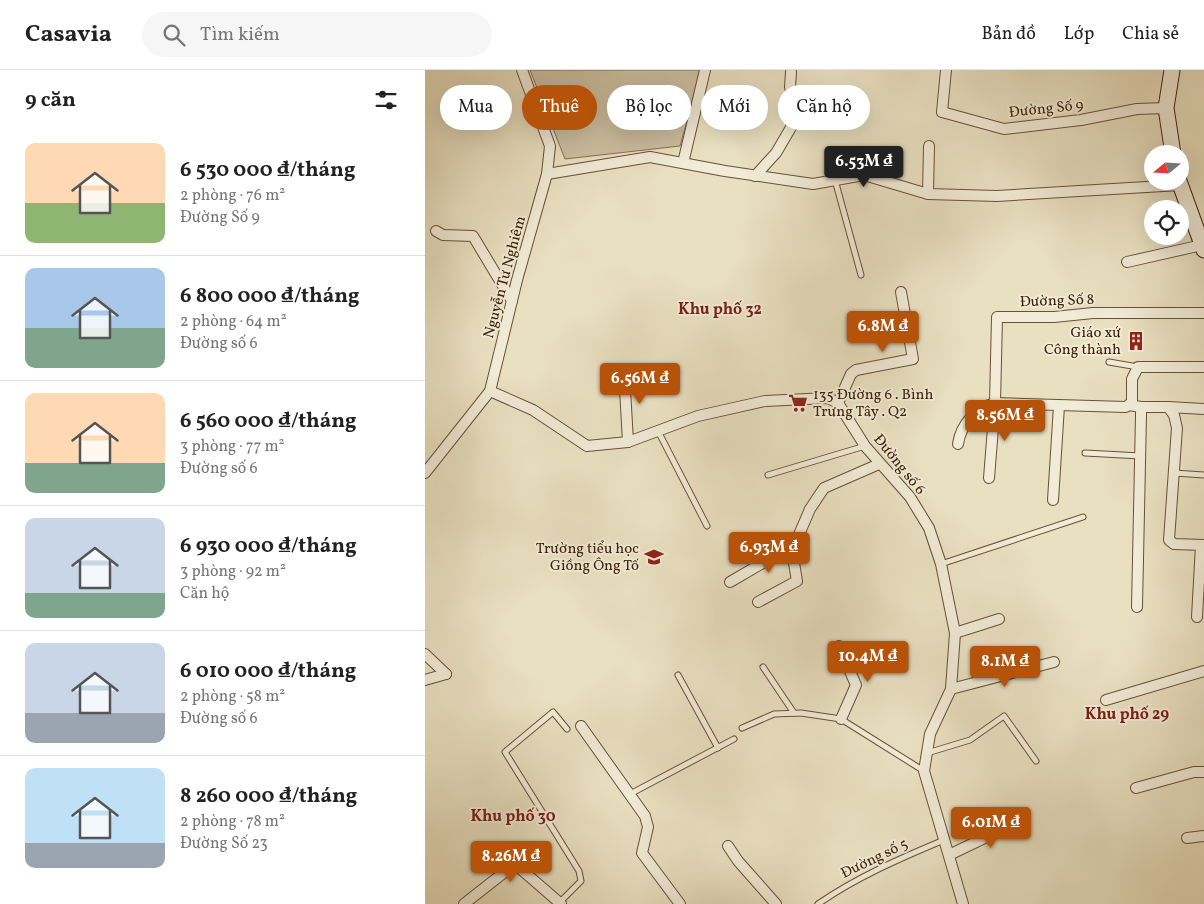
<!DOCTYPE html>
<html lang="vi">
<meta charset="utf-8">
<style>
body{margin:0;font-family:Vollkorn,serif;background:#f6f6f6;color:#222;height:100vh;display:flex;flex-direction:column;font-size:19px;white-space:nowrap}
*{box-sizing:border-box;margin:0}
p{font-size:16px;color:#767676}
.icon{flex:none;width:28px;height:28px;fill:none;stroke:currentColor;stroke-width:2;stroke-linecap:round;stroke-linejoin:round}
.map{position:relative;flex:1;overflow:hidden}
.details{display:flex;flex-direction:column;background:#fff;width:425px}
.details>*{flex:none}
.hud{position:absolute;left:15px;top:15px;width:475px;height:45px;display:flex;gap:10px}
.needle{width:32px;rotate:252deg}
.controls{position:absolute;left:719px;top:75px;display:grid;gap:10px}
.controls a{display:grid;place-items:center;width:45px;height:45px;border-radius:50%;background:#fff;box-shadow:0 5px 20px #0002;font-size:25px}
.price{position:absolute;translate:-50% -42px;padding:0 11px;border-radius:5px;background:#b45309;color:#fff;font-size:16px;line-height:32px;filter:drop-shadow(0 1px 2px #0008)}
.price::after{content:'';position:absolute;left:50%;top:30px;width:15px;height:11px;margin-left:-8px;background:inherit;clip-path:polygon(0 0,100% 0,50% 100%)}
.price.selected{background:#222;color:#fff}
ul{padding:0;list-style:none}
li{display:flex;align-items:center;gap:15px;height:125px;padding:0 25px}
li+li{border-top:1px solid #e0e0e0}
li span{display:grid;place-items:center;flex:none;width:140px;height:100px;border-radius:10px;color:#555}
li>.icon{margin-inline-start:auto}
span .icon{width:60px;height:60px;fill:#fffc;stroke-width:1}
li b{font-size:21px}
h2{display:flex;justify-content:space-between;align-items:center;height:60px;padding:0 25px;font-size:21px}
.pill{padding:0 18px;border-radius:22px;background:#fff;box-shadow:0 5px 20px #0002;font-size:18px;line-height:45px}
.pill.selected{background:#b45309;color:#fff}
header{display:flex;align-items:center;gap:30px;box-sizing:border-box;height:70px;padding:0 25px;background:#fff;border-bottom:1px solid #e0e0e0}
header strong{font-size:24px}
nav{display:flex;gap:28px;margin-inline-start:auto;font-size:18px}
.search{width:350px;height:45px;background:#f6f6f6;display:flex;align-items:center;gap:12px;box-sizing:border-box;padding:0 18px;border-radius:28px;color:#767676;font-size:19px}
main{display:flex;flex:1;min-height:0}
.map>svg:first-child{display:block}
.green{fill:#ccbfa2;stroke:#867056}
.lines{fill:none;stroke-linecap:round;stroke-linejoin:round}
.lane-casing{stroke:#6a5037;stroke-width:7}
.street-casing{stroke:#6a5037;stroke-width:12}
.secondary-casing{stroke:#3f2009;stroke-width:17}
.lane{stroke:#f1ebd7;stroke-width:5}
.street{stroke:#f1ebd7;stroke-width:10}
.secondary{stroke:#f1ebd7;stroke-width:15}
.labels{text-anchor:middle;stroke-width:4;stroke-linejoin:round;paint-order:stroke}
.street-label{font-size:15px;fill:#3f2009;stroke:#f1ebd7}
.poi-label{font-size:15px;fill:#3f2009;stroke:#f1ebd7;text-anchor:end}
.neighbourhood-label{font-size:16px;font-weight:bold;fill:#7a1f14;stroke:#f1ebd7}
</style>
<header>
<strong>Casavia</strong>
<div class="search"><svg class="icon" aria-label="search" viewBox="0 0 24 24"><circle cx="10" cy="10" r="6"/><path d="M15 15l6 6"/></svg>Tìm kiếm</div>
<nav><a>Bản đồ</a><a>Lớp</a><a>Chia sẻ</a></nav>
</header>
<main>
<section class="details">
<h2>9 căn<svg class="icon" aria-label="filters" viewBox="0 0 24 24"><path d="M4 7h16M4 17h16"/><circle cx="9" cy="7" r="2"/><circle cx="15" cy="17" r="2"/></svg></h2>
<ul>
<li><span style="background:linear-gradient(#ffd9b3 60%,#8fb573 0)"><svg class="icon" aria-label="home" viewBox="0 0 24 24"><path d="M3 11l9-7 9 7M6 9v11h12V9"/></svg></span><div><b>6 530 000 ₫/tháng</b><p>2 phòng · 76 m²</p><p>Đường Số 9</p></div></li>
<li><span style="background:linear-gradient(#a9c7e8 60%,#7fa58c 0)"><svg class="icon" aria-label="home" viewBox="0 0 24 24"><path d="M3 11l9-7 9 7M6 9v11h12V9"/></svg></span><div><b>6 800 000 ₫/tháng</b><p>2 phòng · 64 m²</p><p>Đường số 6</p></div></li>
<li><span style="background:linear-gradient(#ffd9b3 70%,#7fa58c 0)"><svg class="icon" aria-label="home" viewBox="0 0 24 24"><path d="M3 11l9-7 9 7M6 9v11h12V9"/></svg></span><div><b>6 560 000 ₫/tháng</b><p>3 phòng · 77 m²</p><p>Đường số 6</p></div></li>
<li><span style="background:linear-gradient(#c9d6e8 75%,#7fa58c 0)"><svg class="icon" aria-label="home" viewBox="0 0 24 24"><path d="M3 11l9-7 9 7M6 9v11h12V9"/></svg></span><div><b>6 930 000 ₫/tháng</b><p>3 phòng · 92 m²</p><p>Căn hộ</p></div></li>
<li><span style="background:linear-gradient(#c9d6e8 70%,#9aa5b1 0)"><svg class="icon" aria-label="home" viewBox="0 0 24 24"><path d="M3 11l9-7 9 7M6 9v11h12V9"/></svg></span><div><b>6 010 000 ₫/tháng</b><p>2 phòng · 58 m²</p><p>Đường số 6</p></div></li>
<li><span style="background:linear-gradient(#bfe0f5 75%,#9aa5b1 0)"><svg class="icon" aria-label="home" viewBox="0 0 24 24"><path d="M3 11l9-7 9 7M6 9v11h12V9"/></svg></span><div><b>8 260 000 ₫/tháng</b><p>2 phòng · 78 m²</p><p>Đường Số 23</p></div></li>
</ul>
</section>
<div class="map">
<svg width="779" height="834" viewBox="0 0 779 834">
<rect width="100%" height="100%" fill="#e9e0c1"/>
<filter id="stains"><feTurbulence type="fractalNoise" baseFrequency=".004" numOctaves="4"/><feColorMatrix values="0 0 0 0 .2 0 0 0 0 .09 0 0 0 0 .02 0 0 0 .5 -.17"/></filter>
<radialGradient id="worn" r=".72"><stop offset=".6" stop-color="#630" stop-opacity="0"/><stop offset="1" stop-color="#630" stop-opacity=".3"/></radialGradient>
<!-- green -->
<path class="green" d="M 105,0 L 276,0 L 255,76 L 140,89 Z"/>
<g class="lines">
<!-- lane casing -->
<g class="lane-casing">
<g id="lane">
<path d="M 410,110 L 436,205"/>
<path d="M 684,292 L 713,297"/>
<path d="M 233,361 L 282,456"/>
<path d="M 660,383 L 716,386"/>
<path d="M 749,403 L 779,405"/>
<path d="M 343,405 L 440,376"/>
<path d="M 516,494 L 658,447"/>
<path d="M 338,597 L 369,643"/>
<path d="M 253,605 L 293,678"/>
<path d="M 317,658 L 349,644 L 376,643 L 416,649 L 499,701"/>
<path d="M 502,683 L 545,670 L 579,646 L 611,691"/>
<path d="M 205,724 L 309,669"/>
<path d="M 135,832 L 156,811 L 154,801 L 80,682 L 128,642 L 142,659"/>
<path d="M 393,834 C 432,807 476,788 519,770"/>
</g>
</g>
<!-- street casing -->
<g class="street-casing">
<g id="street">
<path d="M 521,0 L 517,42 L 579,59 L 656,50 L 712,39 L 741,38"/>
<path d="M 258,93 L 280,0"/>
<path d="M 122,104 L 225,87 L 300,101 L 388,114 L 439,105 L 503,124 L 572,126 L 755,115"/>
<path d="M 330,106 L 351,83 L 368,54 L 370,32 L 365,17 L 366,2"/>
<path d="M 503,124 L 504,76"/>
<path d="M 11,161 L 18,165 L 48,166 L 87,231"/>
<path d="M 702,192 L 777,175"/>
<path d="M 199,301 L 203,372"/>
<path d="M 65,321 L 108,340 L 162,376 L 203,372 L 273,346 L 340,331 L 403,328 L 413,333 L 440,376 L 485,427 L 504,458 L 516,494 L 530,563 L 526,619 L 505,664 L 499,701 L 538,834"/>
<path d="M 413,333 L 426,304 L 431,300 L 488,289 L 476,222"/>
<path d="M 704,335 L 716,337 L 716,345 L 712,537"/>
<path d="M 716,337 L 743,337 L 749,345 L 752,358 L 744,470 L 749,474 L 779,475"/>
<path d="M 743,337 L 779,339"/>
<path d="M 533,374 C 536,354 551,338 570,333 L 701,337 L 707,332 L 707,309 L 713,297 L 779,297"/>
<path d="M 0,403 L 65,321 L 92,210 L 122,104 L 125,76 L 97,0"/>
<path d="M 564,408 L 570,333 L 572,247 L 629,247 L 668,243 L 779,243"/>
<path d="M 628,430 L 634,336"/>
<path d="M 305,512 L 370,474"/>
<path d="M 333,532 L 372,511 L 367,481 L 385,439 L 399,418 L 454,394"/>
<path d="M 772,547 L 776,475"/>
<path d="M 530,563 L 574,549"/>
<path d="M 414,576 L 431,615 L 416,649"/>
<path d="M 0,584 L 21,604"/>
<path d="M 0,610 L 21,604"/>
<path d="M 526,619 L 629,592"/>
<path d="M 681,630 L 779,601"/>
<path d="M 156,656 L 220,746 L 223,757 L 217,783 L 255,834"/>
<path d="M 711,718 L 769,702 L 779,702"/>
<path d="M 762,768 L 779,766"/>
<path d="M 303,776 L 313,791 L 351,834"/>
<path d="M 524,785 L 597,750"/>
<path d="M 39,834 L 90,794 L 136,834"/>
</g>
</g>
<!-- secondary casing -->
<g class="secondary-casing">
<g id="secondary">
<path d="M 747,0 L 741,38 L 748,84"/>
<path d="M 754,111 L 779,180"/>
</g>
</g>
<!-- lane -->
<use href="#lane" class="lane"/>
<!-- street -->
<use href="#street" class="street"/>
<!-- secondary -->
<use href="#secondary" class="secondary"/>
</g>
<!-- icons -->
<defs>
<g id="building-bare" transform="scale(1.5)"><path d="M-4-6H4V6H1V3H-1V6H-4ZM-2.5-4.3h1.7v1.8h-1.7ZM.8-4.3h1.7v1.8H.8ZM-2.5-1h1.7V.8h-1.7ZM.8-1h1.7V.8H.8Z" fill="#8f2418" stroke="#f1ebd7" stroke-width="2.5" paint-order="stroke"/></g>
<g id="supermarket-bare" transform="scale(1.5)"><path d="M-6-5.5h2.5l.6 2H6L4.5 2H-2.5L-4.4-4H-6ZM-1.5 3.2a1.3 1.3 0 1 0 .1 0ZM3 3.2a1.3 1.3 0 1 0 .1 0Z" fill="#8f2418" stroke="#f1ebd7" stroke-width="2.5" paint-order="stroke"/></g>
<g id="school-bare" transform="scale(1.5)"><path d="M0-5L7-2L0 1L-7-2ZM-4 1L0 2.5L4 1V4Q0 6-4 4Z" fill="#8f2418" stroke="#f1ebd7" stroke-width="2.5" paint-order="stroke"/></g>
</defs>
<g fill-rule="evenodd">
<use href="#building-bare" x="711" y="271"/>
<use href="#supermarket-bare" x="373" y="333"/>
<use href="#school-bare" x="229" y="487"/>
</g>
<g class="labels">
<!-- street labels -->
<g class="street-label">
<text transform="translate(621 38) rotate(-6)" y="5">Đường Số 9</text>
<text transform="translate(79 207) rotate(-75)" y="5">Nguyễn Tư Nghiêm</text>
<text transform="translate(632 230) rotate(-2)" y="5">Đường Số 8</text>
<text transform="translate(475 394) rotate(51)" y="5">Đường số 6</text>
<text transform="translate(449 788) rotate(-26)" y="5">Đường số 5</text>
</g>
<!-- poi labels -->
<g class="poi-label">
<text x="696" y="267">Giáo xứ<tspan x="696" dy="17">Công thành</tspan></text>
<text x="388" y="329" text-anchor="start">135 Đường 6 . Bình<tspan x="388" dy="17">Trưng Tây . Q2</tspan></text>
<text x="214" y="483">Trường tiểu học<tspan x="214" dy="17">Giồng Ông Tố</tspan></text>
</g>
<!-- neighbourhood labels -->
<g class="neighbourhood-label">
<text x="295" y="244">Khu phố 32</text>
<text x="702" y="649">Khu phố 29</text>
<text x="88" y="751">Khu phố 30</text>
</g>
</g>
<rect width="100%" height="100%" filter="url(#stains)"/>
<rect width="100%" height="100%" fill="url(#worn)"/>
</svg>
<div class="controls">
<a><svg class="needle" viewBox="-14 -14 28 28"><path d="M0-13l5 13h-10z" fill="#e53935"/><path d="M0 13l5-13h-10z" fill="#767676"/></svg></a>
<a><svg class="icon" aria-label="locate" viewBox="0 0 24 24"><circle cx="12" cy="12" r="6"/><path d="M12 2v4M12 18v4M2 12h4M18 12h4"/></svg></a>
</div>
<b class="price selected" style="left:439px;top:118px">6.53M ₫</b>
<b class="price" style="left:458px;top:283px">6.8M ₫</b>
<b class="price" style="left:215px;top:335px">6.56M ₫</b>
<b class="price" style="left:580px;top:372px">8.56M ₫</b>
<b class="price" style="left:344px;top:504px">6.93M ₫</b>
<b class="price" style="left:443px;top:613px">10.4M ₫</b>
<b class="price" style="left:580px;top:618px">8.1M ₫</b>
<b class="price" style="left:566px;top:779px">6.01M ₫</b>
<b class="price" style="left:86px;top:813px">8.26M ₫</b>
<div class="hud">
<a class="pill">Mua</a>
<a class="pill selected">Thuê</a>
<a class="pill">Bộ lọc</a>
<a class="pill">Mới</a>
<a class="pill">Căn hộ</a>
</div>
</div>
</main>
